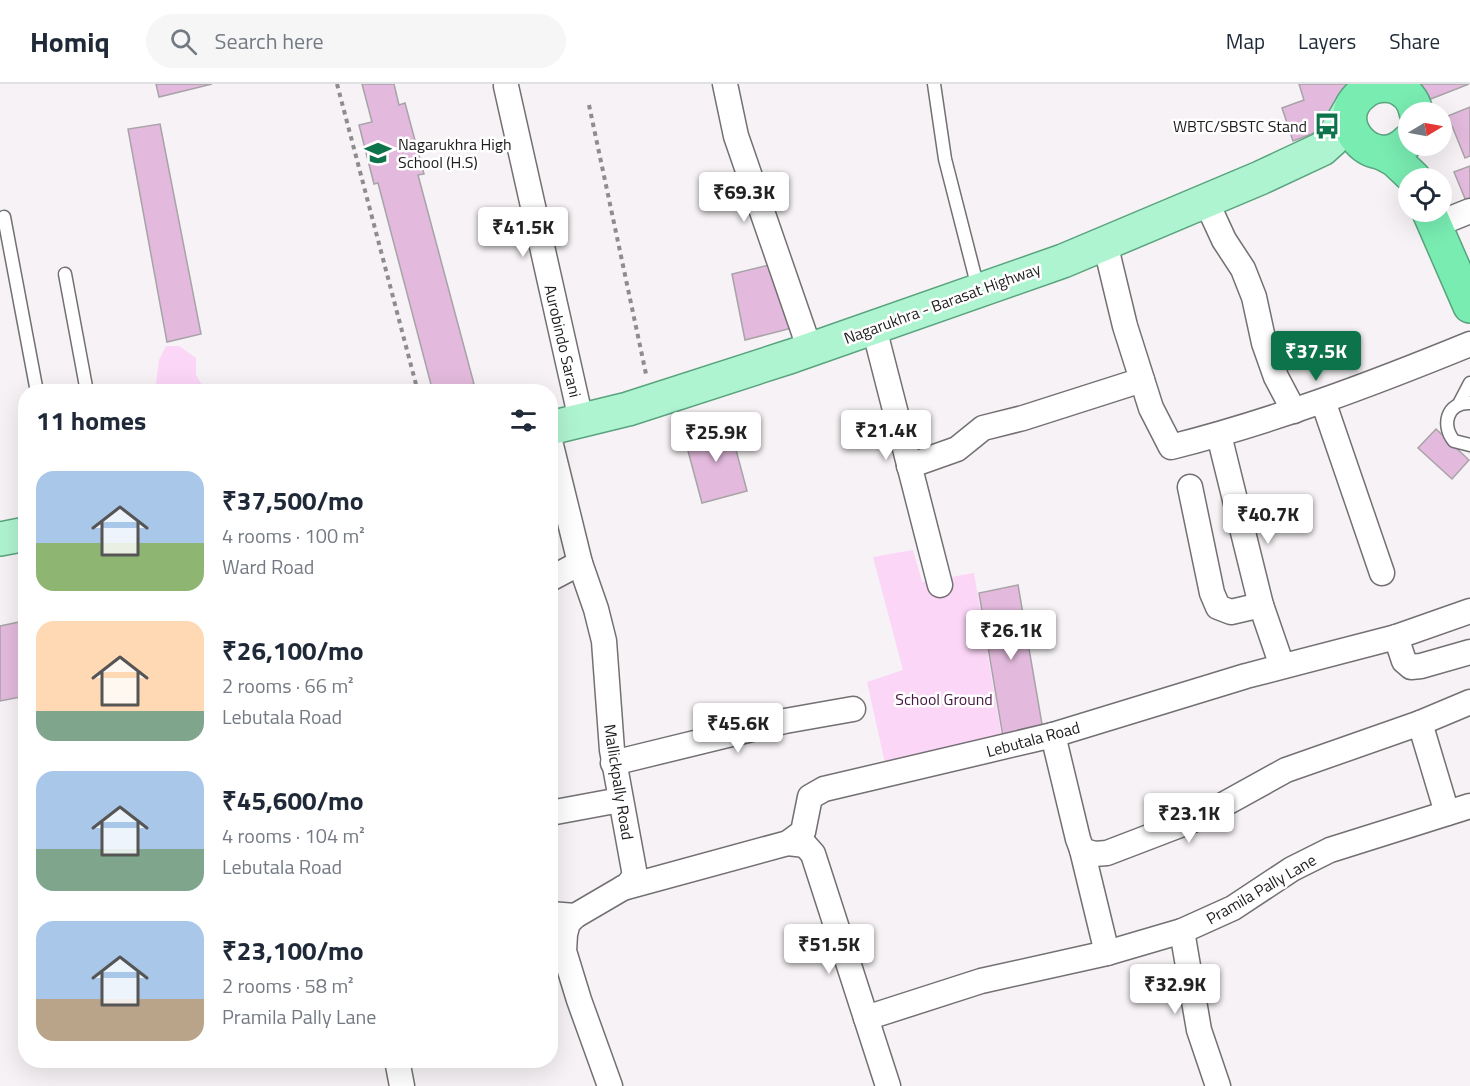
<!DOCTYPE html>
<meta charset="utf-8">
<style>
body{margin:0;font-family:"Titillium Web",sans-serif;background:#f6f6f7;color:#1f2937;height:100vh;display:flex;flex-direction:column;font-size:22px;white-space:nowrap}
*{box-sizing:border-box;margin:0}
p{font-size:20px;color:#747a83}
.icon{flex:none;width:33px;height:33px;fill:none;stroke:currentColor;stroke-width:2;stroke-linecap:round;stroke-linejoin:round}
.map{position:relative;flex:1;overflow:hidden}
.panel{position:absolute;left:18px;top:300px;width:540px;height:684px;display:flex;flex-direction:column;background:#fff;border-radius:24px;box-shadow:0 6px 24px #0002}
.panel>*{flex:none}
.needle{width:39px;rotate:80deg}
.tools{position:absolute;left:1398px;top:18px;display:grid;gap:12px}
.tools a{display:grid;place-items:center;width:54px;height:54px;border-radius:50%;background:#fff;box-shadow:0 6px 24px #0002;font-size:30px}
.price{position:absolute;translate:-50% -51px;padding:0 14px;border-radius:6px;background:#fff;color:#222;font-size:20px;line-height:39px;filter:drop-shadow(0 2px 3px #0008)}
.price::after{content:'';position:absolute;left:50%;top:36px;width:18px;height:14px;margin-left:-9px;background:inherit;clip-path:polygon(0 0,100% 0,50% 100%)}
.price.active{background:#0d734a;color:#fff}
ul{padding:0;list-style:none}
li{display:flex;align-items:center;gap:18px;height:150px;padding:0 18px}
li span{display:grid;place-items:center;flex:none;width:168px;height:120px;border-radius:18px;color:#555}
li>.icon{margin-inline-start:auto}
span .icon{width:72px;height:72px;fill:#fffc;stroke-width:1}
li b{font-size:26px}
h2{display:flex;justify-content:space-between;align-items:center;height:72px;padding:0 18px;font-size:26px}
header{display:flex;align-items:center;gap:36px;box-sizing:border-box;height:84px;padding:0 30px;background:#fff;border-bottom:2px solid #e0e1e3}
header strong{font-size:28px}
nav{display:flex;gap:33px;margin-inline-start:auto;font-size:21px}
.search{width:420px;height:54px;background:#f6f6f7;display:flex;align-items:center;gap:15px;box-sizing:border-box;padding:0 21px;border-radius:33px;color:#747a83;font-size:22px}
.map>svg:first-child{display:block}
.green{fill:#fcd6f7}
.building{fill:#e3badd;stroke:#a7a3a7;stroke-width:1.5}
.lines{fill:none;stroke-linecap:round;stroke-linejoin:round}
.lane-casing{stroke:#737073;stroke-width:15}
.street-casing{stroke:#737073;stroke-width:27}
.primary-casing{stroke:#59a37e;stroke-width:36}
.highway-casing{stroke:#59a37e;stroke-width:36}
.path{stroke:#8f8c8e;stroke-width:4;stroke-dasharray:4.5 4.5;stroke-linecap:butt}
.lane{stroke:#fff;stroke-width:12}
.street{stroke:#fff;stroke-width:24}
.primary{stroke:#aff4d1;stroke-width:33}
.highway{stroke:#79ecb2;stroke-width:33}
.labels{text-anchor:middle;stroke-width:5;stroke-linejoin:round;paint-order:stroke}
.poi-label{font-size:16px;fill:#1e1c1d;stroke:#fff;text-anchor:end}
.street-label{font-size:16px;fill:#1e1c1d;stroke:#fff}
.park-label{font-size:16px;fill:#461542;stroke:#fff}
</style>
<header>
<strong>Homiq</strong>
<div class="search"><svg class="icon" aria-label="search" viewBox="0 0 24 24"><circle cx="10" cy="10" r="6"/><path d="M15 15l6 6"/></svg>Search here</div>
<nav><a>Map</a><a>Layers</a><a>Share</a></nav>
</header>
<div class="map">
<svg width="1470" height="1002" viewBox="0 0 1470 1002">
<rect width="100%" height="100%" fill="#f6f2f5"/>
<!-- green -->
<g class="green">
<path d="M 166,262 L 179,262 L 196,274 L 196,291 L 203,303 L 200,307 L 161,307 L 156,300 L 159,276 Z"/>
<path d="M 913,466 L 922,498 L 974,489 L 1002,655 L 885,679 L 867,598 L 903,586 L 873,473 Z"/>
</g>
<!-- building -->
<g class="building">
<path d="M 156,0 L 212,0 L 159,13 Z"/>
<path d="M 362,0 L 394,0 L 399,21 L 405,19 L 424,90 L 418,91 L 474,300 L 444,308 L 433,308 L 378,99 L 374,100 L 359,41 L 372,38 Z"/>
<path d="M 1299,0 L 1354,0 L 1325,45 L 1293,57 L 1282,24 L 1304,16 Z"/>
<path d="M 1411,0 L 1469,0 L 1418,20 Z"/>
<path d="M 1470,23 L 1470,72 L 1465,74 L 1448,32 Z"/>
<path d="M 160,40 L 201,250 L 167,258 L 128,45 Z"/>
<path d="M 1470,82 L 1470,122 L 1468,122 L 1454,88 Z"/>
<path d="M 778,179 L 792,244 L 745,256 L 732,190 Z"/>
<path d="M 729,340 L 747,407 L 702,419 L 684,352 Z"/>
<path d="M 1436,345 L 1469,376 L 1452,395 L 1418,364 Z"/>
<path d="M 1018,501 L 1043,646 L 1003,653 L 979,509 Z"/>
<path d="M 19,538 L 26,570 L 26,612 L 0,617 L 0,542 Z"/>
</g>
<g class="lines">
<!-- lane casing -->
<g class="lane-casing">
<g id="lane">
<path d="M 934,0 L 945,75 L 978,204"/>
<path d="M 4,133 L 37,308"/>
<path d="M 65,190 L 87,308"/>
<path d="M 1470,319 C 1447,318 1441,341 1454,357 L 1470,361"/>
<path d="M 1459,320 L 1470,299"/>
</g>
</g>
<!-- street casing -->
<g class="street-casing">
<g id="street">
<path d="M 725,0 L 736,52 L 810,266"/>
<path d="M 506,2 L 581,336"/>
<path d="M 1206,117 L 1224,156 L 1243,185 L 1254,213 L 1264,259 L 1276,293 L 1294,327"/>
<path d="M 1435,141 L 1470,127"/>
<path d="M 1105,159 L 1125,242 L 1151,324 L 1171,363 C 1274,337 1372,300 1470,260"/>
<path d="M 874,244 L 940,501"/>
<path d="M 1323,317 L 1382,489"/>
<path d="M 1219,351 L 1261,521 L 1282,582"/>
<path d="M 550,357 L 580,479 L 596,525 L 604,557 L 612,666 L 634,786 L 634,793 L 628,801 L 575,832 L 568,839 L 565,850 L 564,867 L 579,916 L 610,1002"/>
<path d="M 909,382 L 957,365 L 983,344 L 1023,334 L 1142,296"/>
<path d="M 1190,403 L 1212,509 L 1218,523 L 1231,528 L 1261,521"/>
<path d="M 550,495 L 580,479"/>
<path d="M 1396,553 L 1404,577 L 1411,583 L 1421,582 L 1470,568"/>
<path d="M 1420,639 L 1447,729"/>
<path d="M 1053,651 L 1078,755 L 1082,766 L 1094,770 L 1107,769 L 1201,733 L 1286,686 L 1420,639 L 1470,618"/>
<path d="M 613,679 L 785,637 L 853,625"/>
<path d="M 550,729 L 620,716"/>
<path d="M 788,759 L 805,761 L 813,770 L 888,1002"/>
<path d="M 1082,766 L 1107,869"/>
<path d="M 623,804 L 788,759 L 803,748 L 810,713 L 824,705 L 1053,651 L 1246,592 L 1396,553 L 1470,527"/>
<path d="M 550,830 L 575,832"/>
<path d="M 1182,847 L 1199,946 L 1218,1002"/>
<path d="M 866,934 L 981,897 L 1107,869 L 1182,847 L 1233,824 L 1292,785 L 1330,766 L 1470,722"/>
<path d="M 397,976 L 402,1002"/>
</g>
</g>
<!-- primary casing -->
<g class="primary-casing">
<g id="primary">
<path d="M 550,344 L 628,325 L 792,272 L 1063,177 L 1260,94 L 1322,65 L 1332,56 L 1353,20"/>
<path d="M 0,455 L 26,450"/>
</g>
</g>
<!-- highway casing -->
<g class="highway-casing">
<g id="highway">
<path d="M 1408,57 C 1374,92 1326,37 1363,9 C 1371,2 1382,0 1393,2 C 1405,6 1414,16 1416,28"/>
<path d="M 1382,69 L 1395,76 L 1414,94"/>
<path d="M 1429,128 L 1470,222"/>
</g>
</g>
<!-- path -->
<g class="path">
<path d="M 337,0 L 418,308"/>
<path d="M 589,21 L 646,290"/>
</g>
<!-- lane -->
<use href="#lane" class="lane"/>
<!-- street -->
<use href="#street" class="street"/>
<!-- primary -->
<use href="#primary" class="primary"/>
<!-- highway -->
<use href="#highway" class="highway"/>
</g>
<!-- icons -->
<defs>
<g id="bus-bare" transform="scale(2.07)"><path d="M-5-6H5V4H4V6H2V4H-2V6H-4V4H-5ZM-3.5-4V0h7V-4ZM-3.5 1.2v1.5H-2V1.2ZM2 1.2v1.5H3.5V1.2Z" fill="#0d734a" stroke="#fff" stroke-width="2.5" paint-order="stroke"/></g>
<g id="school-bare" transform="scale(2.07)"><path d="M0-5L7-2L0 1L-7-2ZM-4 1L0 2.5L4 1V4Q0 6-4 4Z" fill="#0d734a" stroke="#fff" stroke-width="2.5" paint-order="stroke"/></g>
</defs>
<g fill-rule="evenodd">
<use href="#bus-bare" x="1327" y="42"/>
<use href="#school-bare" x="378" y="69"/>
</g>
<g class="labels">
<!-- poi labels -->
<g class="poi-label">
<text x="1307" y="48">WBTC/SBSTC Stand</text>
<text x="398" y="66" text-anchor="start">Nagarukhra High<tspan x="398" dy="18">School (H.S)</tspan></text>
</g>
<!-- street labels -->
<g class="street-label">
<text transform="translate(942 219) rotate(-20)" y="6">Nagarukhra - Barasat Highway</text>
<text transform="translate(563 257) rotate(77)" y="6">Aurobindo Sarani</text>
<text transform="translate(1033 655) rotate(-15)" y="6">Lebutala Road</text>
<text transform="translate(619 698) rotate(81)" y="6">Mallickpally Road</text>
<text transform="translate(1261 805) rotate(-30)" y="6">Pramila Pally Lane</text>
</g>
<!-- park labels -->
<g class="park-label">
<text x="944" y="621">School Ground</text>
</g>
</g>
</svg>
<div class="tools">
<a><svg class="needle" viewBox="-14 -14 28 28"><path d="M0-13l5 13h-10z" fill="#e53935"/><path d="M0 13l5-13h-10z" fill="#747a83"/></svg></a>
<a><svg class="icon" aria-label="locate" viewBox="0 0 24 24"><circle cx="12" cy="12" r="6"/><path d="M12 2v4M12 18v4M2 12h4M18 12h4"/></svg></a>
</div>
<b class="price" style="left:744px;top:139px">₹69.3K</b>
<b class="price" style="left:523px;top:174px">₹41.5K</b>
<b class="price active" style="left:1316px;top:298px">₹37.5K</b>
<b class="price" style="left:886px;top:377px">₹21.4K</b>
<b class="price" style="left:716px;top:379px">₹25.9K</b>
<b class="price" style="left:1268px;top:461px">₹40.7K</b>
<b class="price" style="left:1011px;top:577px">₹26.1K</b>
<b class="price" style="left:738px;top:670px">₹45.6K</b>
<b class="price" style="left:1189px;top:760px">₹23.1K</b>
<b class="price" style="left:829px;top:891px">₹51.5K</b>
<b class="price" style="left:1175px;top:931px">₹32.9K</b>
<section class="panel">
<h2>11 homes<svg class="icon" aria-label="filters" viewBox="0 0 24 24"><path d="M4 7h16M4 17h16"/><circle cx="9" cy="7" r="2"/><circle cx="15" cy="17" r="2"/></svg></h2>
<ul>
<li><span style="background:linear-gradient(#a9c7e8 60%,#8fb573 0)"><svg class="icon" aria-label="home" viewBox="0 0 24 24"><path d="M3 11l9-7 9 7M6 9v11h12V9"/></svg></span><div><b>₹37,500/mo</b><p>4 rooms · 100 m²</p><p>Ward Road</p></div></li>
<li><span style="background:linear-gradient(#ffd9b3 75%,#7fa58c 0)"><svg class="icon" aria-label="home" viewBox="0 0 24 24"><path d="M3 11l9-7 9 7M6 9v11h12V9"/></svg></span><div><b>₹26,100/mo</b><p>2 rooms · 66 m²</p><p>Lebutala Road</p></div></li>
<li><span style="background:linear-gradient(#a9c7e8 65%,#7fa58c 0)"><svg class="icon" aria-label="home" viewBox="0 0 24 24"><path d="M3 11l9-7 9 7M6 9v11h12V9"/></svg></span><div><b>₹45,600/mo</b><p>4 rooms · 104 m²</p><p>Lebutala Road</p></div></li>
<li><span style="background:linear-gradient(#a9c7e8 65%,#b9a48a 0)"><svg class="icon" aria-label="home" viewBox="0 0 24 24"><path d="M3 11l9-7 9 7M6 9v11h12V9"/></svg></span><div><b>₹23,100/mo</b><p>2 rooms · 58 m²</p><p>Pramila Pally Lane</p></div></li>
</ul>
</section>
</div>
